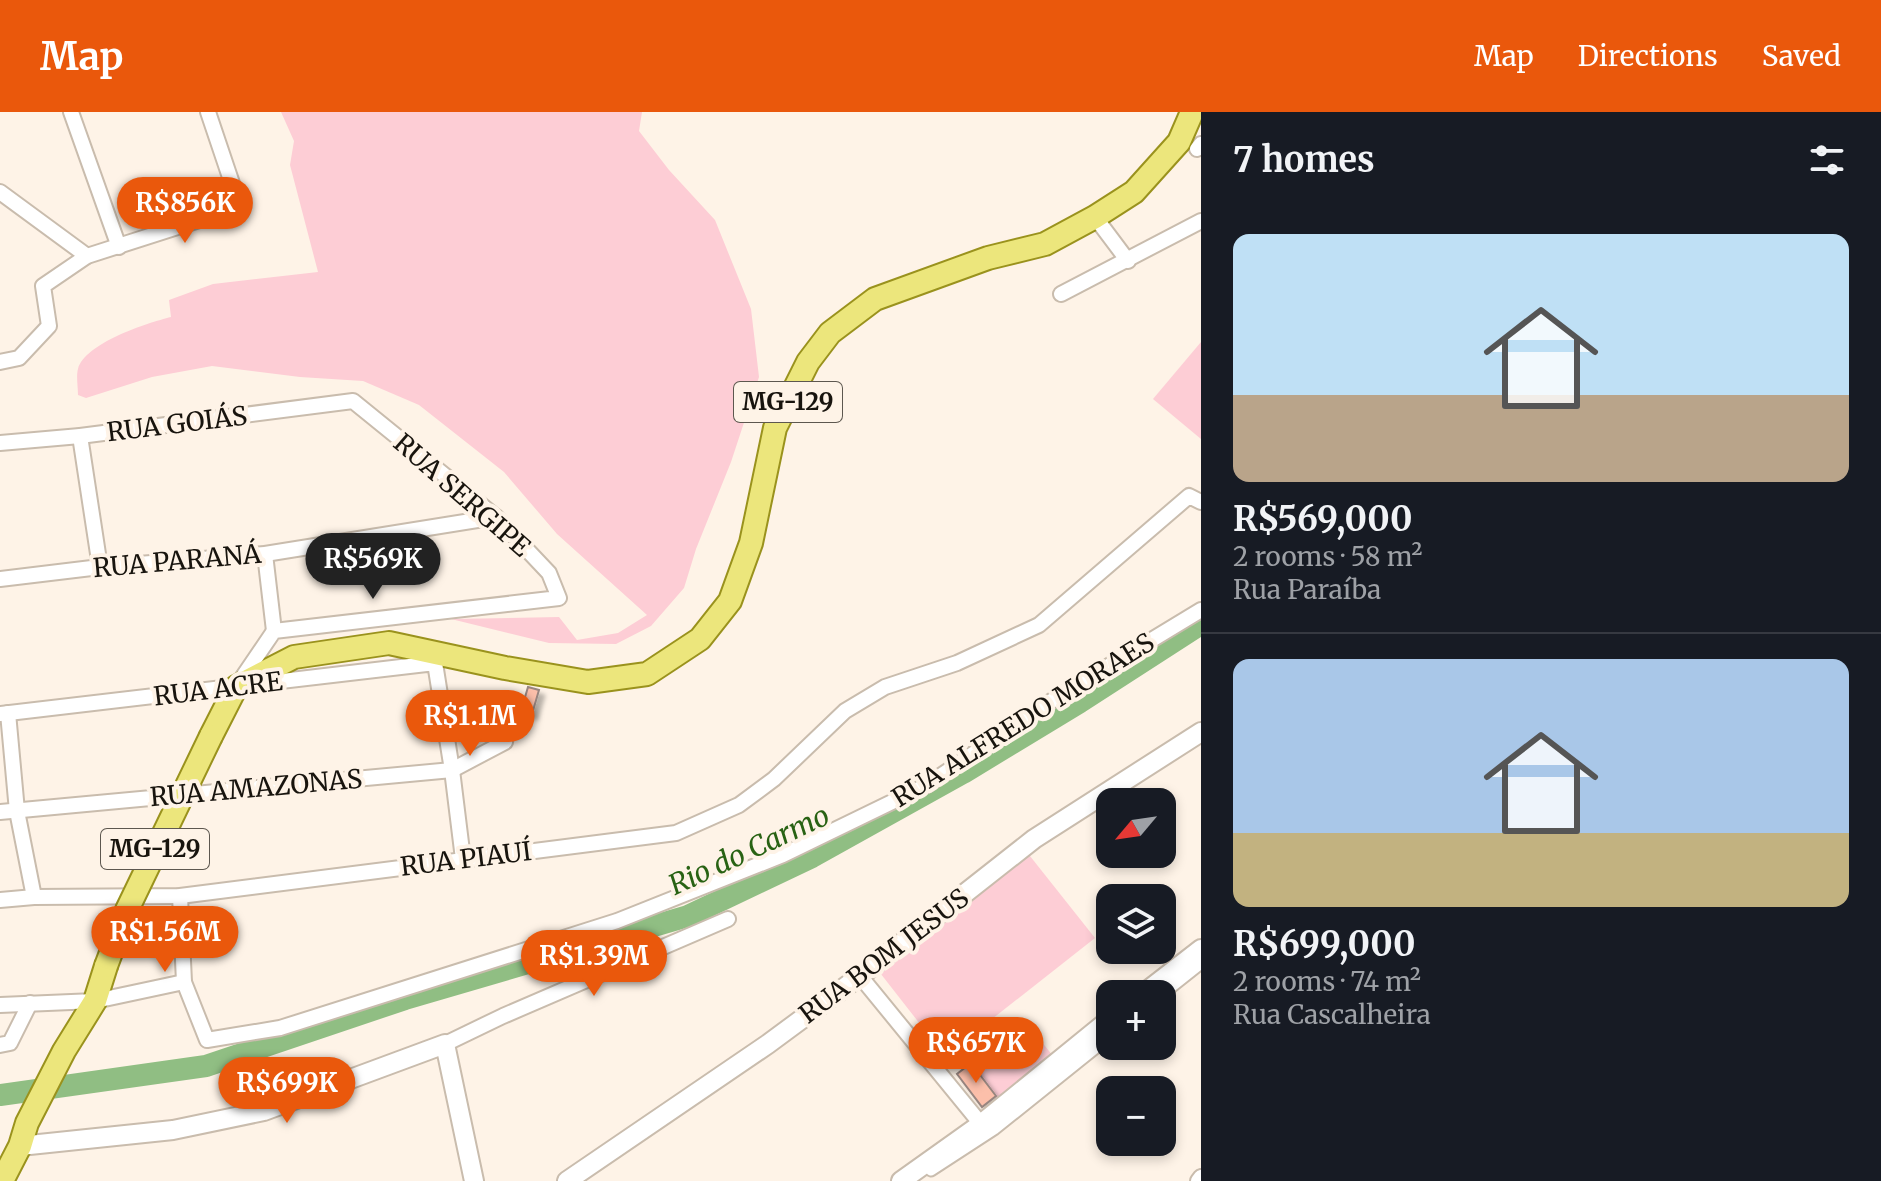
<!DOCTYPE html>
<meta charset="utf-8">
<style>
body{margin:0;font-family:Merriweather,serif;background:#20242c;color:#f1f3f6;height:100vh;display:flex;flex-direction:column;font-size:30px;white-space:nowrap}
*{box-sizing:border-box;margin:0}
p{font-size:26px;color:#9ea1a6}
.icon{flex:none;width:44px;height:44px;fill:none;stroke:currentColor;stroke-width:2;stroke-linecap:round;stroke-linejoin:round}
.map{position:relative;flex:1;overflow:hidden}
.drawer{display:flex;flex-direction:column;background:#171b24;width:680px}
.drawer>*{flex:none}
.needle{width:52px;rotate:241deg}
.fabs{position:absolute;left:1096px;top:676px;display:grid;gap:16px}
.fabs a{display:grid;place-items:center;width:80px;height:80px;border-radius:16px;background:#171b24;box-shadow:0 4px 12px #0003;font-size:40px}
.price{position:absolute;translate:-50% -68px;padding:0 18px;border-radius:28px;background:#ea580c;color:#fff;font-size:26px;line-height:52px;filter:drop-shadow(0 2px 4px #0008)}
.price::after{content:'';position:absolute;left:50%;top:48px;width:24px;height:18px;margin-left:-12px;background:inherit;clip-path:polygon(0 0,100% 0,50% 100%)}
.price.selected{background:#222;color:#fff}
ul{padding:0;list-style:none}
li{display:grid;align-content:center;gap:16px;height:424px;padding:0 32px}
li+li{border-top:2px solid #363941}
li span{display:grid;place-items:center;height:248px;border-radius:16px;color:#555}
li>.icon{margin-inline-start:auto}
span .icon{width:144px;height:144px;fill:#fffc;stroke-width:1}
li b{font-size:34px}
h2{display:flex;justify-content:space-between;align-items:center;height:96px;padding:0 32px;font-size:34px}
header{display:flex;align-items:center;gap:48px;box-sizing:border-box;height:112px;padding:0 40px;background:#ea580c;color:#fff}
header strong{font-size:38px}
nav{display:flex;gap:44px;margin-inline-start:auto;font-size:28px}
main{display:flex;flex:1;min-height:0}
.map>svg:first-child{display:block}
.green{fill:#fdcdd5}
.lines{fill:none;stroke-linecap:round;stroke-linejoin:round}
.river{stroke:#90be83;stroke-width:22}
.building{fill:#fcbfaa;stroke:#98857f;stroke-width:2;filter:url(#shadow)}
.pedestrian-casing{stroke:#c9bcad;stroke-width:15}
.minor-casing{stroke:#c9bcad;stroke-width:18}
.tertiary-casing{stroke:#c9bcad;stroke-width:22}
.primary-casing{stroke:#9a921d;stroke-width:26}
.pedestrian{stroke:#fff;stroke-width:11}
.minor{stroke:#fff;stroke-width:14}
.tertiary{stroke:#fff;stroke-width:18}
.primary{stroke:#ece67c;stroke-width:22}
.primary-bridge-casing{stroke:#9a921d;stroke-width:26;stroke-linecap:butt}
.primary-bridge{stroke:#ece67c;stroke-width:22}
.labels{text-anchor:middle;stroke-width:8;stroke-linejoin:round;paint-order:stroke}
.shield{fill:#fef3e7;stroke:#5d574f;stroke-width:2}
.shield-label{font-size:24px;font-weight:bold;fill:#18140e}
.street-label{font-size:26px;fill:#18140e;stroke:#fef3e7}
.water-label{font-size:28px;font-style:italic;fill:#286213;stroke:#fef3e7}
</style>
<header>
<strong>Map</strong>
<nav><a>Map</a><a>Directions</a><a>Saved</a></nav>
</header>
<main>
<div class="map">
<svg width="1201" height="1069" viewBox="0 0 1201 1069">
<defs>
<filter id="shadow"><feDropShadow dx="5.5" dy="5.5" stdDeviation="2" flood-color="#0004"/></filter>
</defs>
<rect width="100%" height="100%" fill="#fef3e7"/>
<!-- green -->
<g class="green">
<path d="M 281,0 L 642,0 L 639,19 L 669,58 L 715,108 L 751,197 L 759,265 L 731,350 L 696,437 L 684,476 L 651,514 L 616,532 L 549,531 L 451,507 L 559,505 L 577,528 L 618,521 L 647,503 L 557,422 L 504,360 L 419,293 L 363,269 L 300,265 L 212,254 L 152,265 L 86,286 L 78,283 C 78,275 76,264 78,257 C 85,231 147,211 171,205 L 169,188 L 213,172 L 318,160 L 290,53 L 294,29 Z"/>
<path d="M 1201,230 L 1201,327 L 1153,287 Z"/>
<path d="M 1026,739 L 1095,826 L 945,944 L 877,857 Z"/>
<path d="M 1025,909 L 1053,944 L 998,987 L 971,951 Z"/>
</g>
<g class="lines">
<!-- river -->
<path class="river" d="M 0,983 L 206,954 L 405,887 L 688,804 L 812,745 L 963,661 L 1080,590 L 1201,512"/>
</g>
<!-- building -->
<g class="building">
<path d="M 528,575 L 539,578 L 532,602 L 521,599 Z"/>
<path d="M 971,951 L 996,984 L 982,995 L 957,962 Z"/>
</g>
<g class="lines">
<!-- pedestrian casing -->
<g class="pedestrian-casing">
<g id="pedestrian">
<path d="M 1162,882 L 1201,851"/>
<path d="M 931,1058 L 994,1017 L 1110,924"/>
</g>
</g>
<!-- minor casing -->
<g class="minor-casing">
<g id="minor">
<path d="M 71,0 L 119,135"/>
<path d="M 1197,37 L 1201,32"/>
<path d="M 0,80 L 87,144"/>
<path d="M 1095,105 L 1128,149"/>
<path d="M 1061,182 L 1201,109"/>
<path d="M 0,250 L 19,246 L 49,214 L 43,174 L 87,144 L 240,95 L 208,0"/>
<path d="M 80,324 L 100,455"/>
<path d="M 0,331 L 80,324 L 353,289 L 496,405 L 549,461 L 559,486 L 274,519 L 240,569"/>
<path d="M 265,442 L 274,519"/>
<path d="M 0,467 L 100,455 L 265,442 L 496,405"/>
<path d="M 8,601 L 17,699 L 34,785"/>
<path d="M 0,602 L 435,551 L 452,658 L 463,747"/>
<path d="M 0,700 L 452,658 L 505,630"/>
<path d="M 180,784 L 184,870 L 207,928 L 280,916 L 617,809 L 783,743 L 927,673 L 1056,586 L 1201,498"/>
<path d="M 0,788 L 34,785 L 180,784 L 676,721 L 739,693 L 774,667 L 845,599 L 885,575 L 957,551 L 1039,513 L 1189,384 L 1201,390"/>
<path d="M 860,864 L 981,1012"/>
<path d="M 0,893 L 95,889 L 184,870"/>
<path d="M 445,932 L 503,904 L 728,807"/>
<path d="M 0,933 L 10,931 L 30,891"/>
<path d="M 1198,1069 L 1201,1065"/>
</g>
</g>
<!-- tertiary casing -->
<g class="tertiary-casing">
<g id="tertiary">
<path d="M 1143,882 L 1201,837"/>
<path d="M 20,1034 L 173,1018 L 264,999 L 445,932 L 474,1069"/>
<path d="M 567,1069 L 768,932 L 860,864 L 1034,727 L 1201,620"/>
<path d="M 901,1069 L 981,1012 L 1110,907"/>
</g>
</g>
<!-- primary casing -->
<g class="primary-casing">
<g id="primary">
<path d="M 211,624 L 236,575 L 294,545 L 389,531 L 505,556 L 588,570 L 647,562 L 700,527 L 730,489 L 751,431 L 775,316 L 808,250 L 830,221 L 875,187 L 988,146 L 1045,132 L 1095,105 L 1134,80 L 1179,30 L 1192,0"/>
<path d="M 2,1069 L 20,1034 L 27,1011 L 64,939 L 95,889 L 106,854"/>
</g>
</g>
<!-- pedestrian -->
<use href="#pedestrian" class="pedestrian"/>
<!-- minor -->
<use href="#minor" class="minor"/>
<!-- tertiary -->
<use href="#tertiary" class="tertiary"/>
<!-- primary -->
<use href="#primary" class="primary"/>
<!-- primary-bridge casing -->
<g class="primary-bridge-casing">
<path id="primary-bridge" d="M 106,854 L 127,798 L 211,624"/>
</g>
<!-- primary-bridge -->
<use href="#primary-bridge" class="primary-bridge"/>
</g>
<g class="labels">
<!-- shield labels -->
<g class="shield">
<rect x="734" y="270" width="108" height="40" rx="6"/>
<rect x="101" y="717" width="108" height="40" rx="6"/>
</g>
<g class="shield-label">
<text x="788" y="298">MG-129</text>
<text x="155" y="745">MG-129</text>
</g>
<!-- street labels -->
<g class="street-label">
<text transform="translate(177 312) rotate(-7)" y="9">RUA GOIÁS</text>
<text transform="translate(462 383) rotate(41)" y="9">RUA SERGIPE</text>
<text transform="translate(177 449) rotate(-5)" y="9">RUA PARANÁ</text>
<text transform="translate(218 577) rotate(-7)" y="9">RUA ACRE</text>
<text transform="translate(1023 608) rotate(-32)" y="9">RUA ALFREDO MORAES</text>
<text transform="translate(256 676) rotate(-5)" y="9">RUA AMAZONAS</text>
<text transform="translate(466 747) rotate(-7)" y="9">RUA PIAUÍ</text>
<text transform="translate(884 844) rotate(-37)" y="9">RUA BOM JESUS</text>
</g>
<!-- water labels -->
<g class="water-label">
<text transform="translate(749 738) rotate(-25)" y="10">Rio do Carmo</text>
</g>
</g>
</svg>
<div class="fabs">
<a><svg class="needle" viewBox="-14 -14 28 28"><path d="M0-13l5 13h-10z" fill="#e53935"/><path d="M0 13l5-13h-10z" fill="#9ea1a6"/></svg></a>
<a><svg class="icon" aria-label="layers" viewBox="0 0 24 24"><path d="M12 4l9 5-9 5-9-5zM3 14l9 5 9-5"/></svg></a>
<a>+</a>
<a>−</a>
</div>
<b class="price" style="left:185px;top:133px">R$856K</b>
<b class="price selected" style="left:373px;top:489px">R$569K</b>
<b class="price" style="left:470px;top:646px">R$1.1M</b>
<b class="price" style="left:165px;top:862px">R$1.56M</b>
<b class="price" style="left:594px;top:886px">R$1.39M</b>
<b class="price" style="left:976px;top:973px">R$657K</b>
<b class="price" style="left:287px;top:1013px">R$699K</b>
</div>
<section class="drawer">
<h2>7 homes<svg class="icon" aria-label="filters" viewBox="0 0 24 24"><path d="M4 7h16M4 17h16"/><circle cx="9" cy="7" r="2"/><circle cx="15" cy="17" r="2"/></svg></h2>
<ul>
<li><span style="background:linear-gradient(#bfe0f5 65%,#b9a48a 0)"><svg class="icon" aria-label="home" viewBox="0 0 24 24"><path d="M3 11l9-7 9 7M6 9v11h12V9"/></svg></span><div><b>R$569,000</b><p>2 rooms · 58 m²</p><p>Rua Paraíba</p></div></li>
<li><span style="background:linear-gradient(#a9c7e8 70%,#c2b280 0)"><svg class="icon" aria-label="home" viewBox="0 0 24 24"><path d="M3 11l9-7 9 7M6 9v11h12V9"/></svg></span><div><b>R$699,000</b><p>2 rooms · 74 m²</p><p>Rua Cascalheira</p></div></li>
</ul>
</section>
</main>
